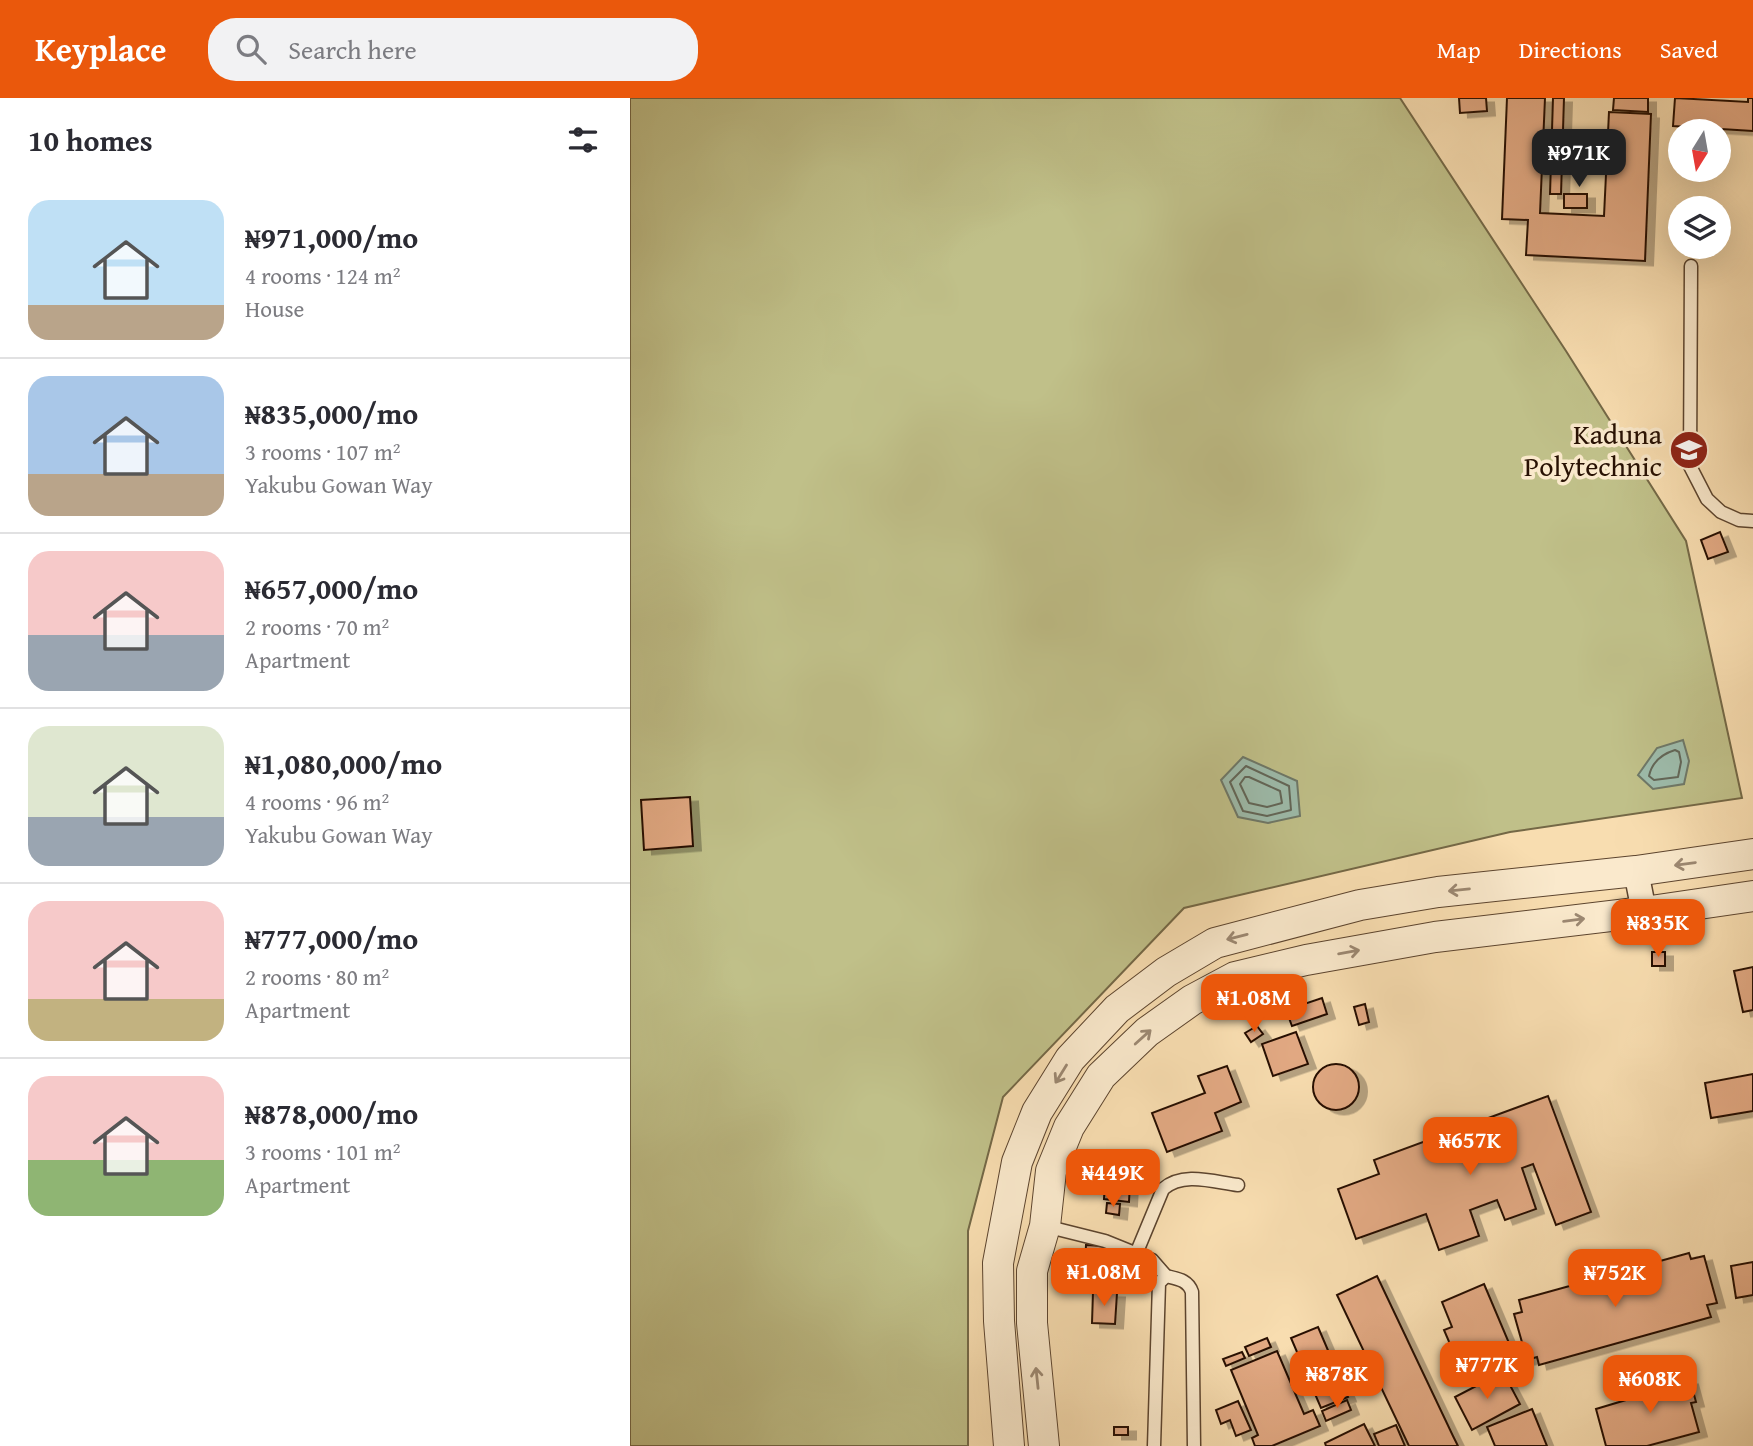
<!DOCTYPE html>
<meta charset="utf-8">
<style>
body{margin:0;font-family:"Gentium Book Plus",serif;background:#f2f2f3;color:#2b2b33;height:100vh;display:flex;flex-direction:column;font-size:26px;white-space:nowrap}
*{box-sizing:border-box;margin:0}
p{font-size:23px;color:#7c7c81}
.icon{flex:none;width:38px;height:38px;fill:none;stroke:currentColor;stroke-width:2;stroke-linecap:round;stroke-linejoin:round}
.map{position:relative;flex:1;overflow:hidden}
.panel{display:flex;flex-direction:column;background:#fff;width:630px}
.panel>*{flex:none}
.needle{width:46px;rotate:191deg}
.buttons{position:absolute;left:1038px;top:21px;display:grid;gap:14px}
.buttons a{display:grid;place-items:center;width:63px;height:63px;border-radius:50%;background:#fff;box-shadow:0 7px 28px #0002;font-size:35px}
.price{position:absolute;translate:-50% -60px;padding:0 16px;border-radius:14px;background:#ea580c;color:#fff;font-size:23px;line-height:46px;filter:drop-shadow(0 2px 4px #0008)}
.price::after{content:'';position:absolute;left:50%;top:42px;width:21px;height:16px;margin-left:-10px;background:inherit;clip-path:polygon(0 0,100% 0,50% 100%)}
.price.on{background:#222;color:#fff}
ul{padding:0;list-style:none}
li{display:flex;align-items:center;gap:21px;height:175px;padding:0 28px}
li+li{border-top:2px solid #e1e1e2}
li span{display:grid;place-items:center;flex:none;width:196px;height:140px;border-radius:21px;color:#555}
li>.icon{margin-inline-start:auto}
span .icon{width:84px;height:84px;fill:#fffc;stroke-width:1}
li b{font-size:30px}
h2{display:flex;justify-content:space-between;align-items:center;height:84px;padding:0 28px;font-size:30px}
header{display:flex;align-items:center;gap:42px;box-sizing:border-box;height:98px;padding:0 35px;background:#ea580c;color:#fff}
header strong{font-size:33px}
nav{display:flex;gap:38px;margin-inline-start:auto;font-size:24px}
.search{width:490px;height:63px;background:#f2f2f3;display:flex;align-items:center;gap:18px;box-sizing:border-box;padding:0 24px;border-radius:28px;color:#7c7c81;font-size:26px}
main{display:flex;flex:1;min-height:0}
.map>svg:first-child{display:block}
.grass{fill:#c0c089;stroke:#746846;stroke-width:2}
.water{fill:#9dbcac;stroke:#6e7868;stroke-width:2}
.lines{fill:none;stroke-linecap:round;stroke-linejoin:round}
.shore{stroke:#626658;stroke-width:2}
.building{fill:#e2a983;stroke:#281103;stroke-width:2;filter:url(#shadow)}
.service-casing{stroke:#5c442e;stroke-width:15}
.minor-casing{stroke:#5c442e;stroke-width:27}
.tertiary-casing{stroke:#5c442e;stroke-width:32}
.service{stroke:#fae9cc;stroke-width:12}
.minor{stroke:#fae9cc;stroke-width:24}
.tertiary{stroke:#fae9cc;stroke-width:30}
.oneway{stroke:#9c8872}
.labels{text-anchor:middle;stroke-width:7;stroke-linejoin:round;paint-order:stroke}
.poi-label{font-size:28px;fill:#281103;stroke:#fae9cc;text-anchor:end}
</style>
<header>
<strong>Keyplace</strong>
<div class="search"><svg class="icon" aria-label="search" viewBox="0 0 24 24"><circle cx="10" cy="10" r="6"/><path d="M15 15l6 6"/></svg>Search here</div>
<nav><a>Map</a><a>Directions</a><a>Saved</a></nav>
</header>
<main>
<section class="panel">
<h2>10 homes<svg class="icon" aria-label="filters" viewBox="0 0 24 24"><path d="M4 7h16M4 17h16"/><circle cx="9" cy="7" r="2"/><circle cx="15" cy="17" r="2"/></svg></h2>
<ul>
<li><span style="background:linear-gradient(#bfe0f5 75%,#b9a48a 0)"><svg class="icon" aria-label="home" viewBox="0 0 24 24"><path d="M3 11l9-7 9 7M6 9v11h12V9"/></svg></span><div><b>₦971,000/mo</b><p>4 rooms · 124 m²</p><p>House</p></div></li>
<li><span style="background:linear-gradient(#a9c7e8 70%,#b9a48a 0)"><svg class="icon" aria-label="home" viewBox="0 0 24 24"><path d="M3 11l9-7 9 7M6 9v11h12V9"/></svg></span><div><b>₦835,000/mo</b><p>3 rooms · 107 m²</p><p>Yakubu Gowan Way</p></div></li>
<li><span style="background:linear-gradient(#f6c9c9 60%,#9aa5b1 0)"><svg class="icon" aria-label="home" viewBox="0 0 24 24"><path d="M3 11l9-7 9 7M6 9v11h12V9"/></svg></span><div><b>₦657,000/mo</b><p>2 rooms · 70 m²</p><p>Apartment</p></div></li>
<li><span style="background:linear-gradient(#dfe7d0 65%,#9aa5b1 0)"><svg class="icon" aria-label="home" viewBox="0 0 24 24"><path d="M3 11l9-7 9 7M6 9v11h12V9"/></svg></span><div><b>₦1,080,000/mo</b><p>4 rooms · 96 m²</p><p>Yakubu Gowan Way</p></div></li>
<li><span style="background:linear-gradient(#f6c9c9 70%,#c2b280 0)"><svg class="icon" aria-label="home" viewBox="0 0 24 24"><path d="M3 11l9-7 9 7M6 9v11h12V9"/></svg></span><div><b>₦777,000/mo</b><p>2 rooms · 80 m²</p><p>Apartment</p></div></li>
<li><span style="background:linear-gradient(#f6c9c9 60%,#8fb573 0)"><svg class="icon" aria-label="home" viewBox="0 0 24 24"><path d="M3 11l9-7 9 7M6 9v11h12V9"/></svg></span><div><b>₦878,000/mo</b><p>3 rooms · 101 m²</p><p>Apartment</p></div></li>
</ul>
</section>
<div class="map">
<svg width="1123" height="1348" viewBox="0 0 1123 1348">
<defs>
<filter id="shadow"><feDropShadow dx="8" dy="4.5" stdDeviation="0" flood-color="#0004"/></filter>
</defs>
<rect width="100%" height="100%" fill="#f8ddb0"/>
<filter id="stains"><feTurbulence type="fractalNoise" baseFrequency=".00286" numOctaves="4"/><feColorMatrix values="0 0 0 0 .2 0 0 0 0 .09 0 0 0 0 .02 0 0 0 .5 -.17"/></filter>
<radialGradient id="worn" r=".72"><stop offset=".6" stop-color="#630" stop-opacity="0"/><stop offset="1" stop-color="#630" stop-opacity=".3"/></radialGradient>
<!-- grass -->
<path class="grass" d="M 0,0 L 770,0 L 936,253 L 1056,443 L 1112,700 L 880,734 L 554,810 L 373,999 L 338,1133 L 338,1348 L 0,1348 Z"/>
<!-- water -->
<g class="water">
<path d="M 1053,642 L 1059,663 L 1054,686 L 1023,691 L 1008,677 L 1027,650 Z"/>
<path d="M 613,659 L 667,683 L 670,718 L 638,725 L 608,719 L 591,682 Z"/>
</g>
<g class="lines">
<!-- shore -->
<g class="shore">
<path d="M 1045,652 L 1049,654 L 1051,664 L 1048,679 L 1024,682 L 1019,678 C 1022,664 1032,656 1045,652 Z"/>
<path d="M 616,668 L 659,688 L 661,712 L 637,718 L 613,713 L 600,684 Z"/>
<path d="M 615,679 L 619,679 L 650,693 L 652,705 L 637,709 L 619,705 L 610,686 Z"/>
</g>
</g>
<!-- building -->
<g class="building">
<path d="M 829,0 L 856,0 L 857,13 L 830,15 Z"/>
<path d="M 877,0 L 915,0 L 910,115 L 974,118 L 979,14 L 1021,16 L 1015,163 L 896,157 L 898,122 L 872,121 Z"/>
<path d="M 923,0 L 934,0 L 931,96 L 920,96 Z"/>
<path d="M 984,0 L 1018,0 L 1018,14 L 983,12 Z"/>
<path d="M 1045,0 L 1118,4 L 1118,0 L 1123,0 L 1123,33 L 1043,28 Z"/>
<rect x="934" y="96" width="23" height="14"/>
<path d="M 1090,434 L 1098,454 L 1078,461 L 1071,442 Z"/>
<path d="M 60,699 L 63,748 L 14,752 L 11,702 Z"/>
<rect x="1022" y="854" width="13" height="14"/>
<path d="M 1123,869 L 1123,912 L 1113,914 L 1104,873 Z"/>
<path d="M 692,900 L 697,916 L 662,928 L 656,912 Z"/>
<path d="M 735,906 L 739,924 L 729,927 L 724,909 Z"/>
<path d="M 627,928 L 633,936 L 621,944 L 615,935 Z"/>
<path d="M 666,934 L 678,966 L 643,978 L 632,946 Z"/>
<circle cx="706" cy="989" r="23"/>
<path d="M 597,968 L 611,1004 L 585,1015 L 592,1033 L 537,1054 L 522,1015 L 575,995 L 568,978 Z"/>
<path d="M 1123,976 L 1123,1013 L 1081,1020 L 1075,985 Z"/>
<path d="M 918,998 L 961,1114 L 926,1127 L 903,1066 L 892,1070 L 906,1111 L 875,1122 L 867,1102 L 840,1112 L 849,1138 L 809,1152 L 796,1116 L 726,1141 L 708,1091 L 749,1076 L 744,1062 Z"/>
<path d="M 475,1082 L 500,1084 L 499,1104 L 474,1101 Z"/>
<path d="M 477,1105 L 490,1106 L 489,1117 L 476,1115 Z"/>
<path d="M 456,1147 L 473,1148 L 472,1167 L 455,1166 Z"/>
<path d="M 1059,1155 L 1061,1161 L 1074,1158 L 1087,1205 L 1077,1207 L 1081,1219 L 909,1267 L 907,1259 L 897,1262 L 884,1216 L 892,1214 L 889,1202 Z"/>
<path d="M 1123,1164 L 1123,1197 L 1106,1200 L 1101,1168 Z"/>
<path d="M 747,1178 L 823,1338 L 828,1348 L 779,1348 L 707,1197 Z"/>
<path d="M 854,1186 L 879,1245 L 829,1267 L 814,1232 L 822,1229 L 812,1204 Z"/>
<path d="M 463,1194 L 487,1195 L 485,1226 L 462,1225 Z"/>
<path d="M 688,1229 L 718,1299 L 691,1310 L 661,1240 Z"/>
<path d="M 637,1240 L 641,1249 L 619,1258 L 615,1249 Z"/>
<path d="M 647,1253 L 674,1316 L 683,1312 L 690,1328 L 642,1348 L 625,1348 L 622,1340 L 628,1337 L 601,1272 Z"/>
<path d="M 612,1254 L 615,1260 L 596,1268 L 593,1261 Z"/>
<path d="M 873,1274 L 890,1306 L 842,1332 L 825,1299 Z"/>
<path d="M 1015,1275 L 1019,1289 L 1035,1285 L 1036,1289 L 1060,1282 L 1066,1304 L 1061,1305 L 1069,1334 L 1017,1348 L 976,1348 L 966,1311 L 1006,1299 L 1001,1279 Z"/>
<path d="M 717,1302 L 721,1312 L 696,1323 L 692,1313 Z"/>
<path d="M 608,1303 L 621,1332 L 606,1338 L 600,1322 L 591,1326 L 586,1312 Z"/>
<path d="M 902,1311 L 917,1348 L 865,1348 L 857,1329 Z"/>
<path d="M 734,1326 L 745,1348 L 696,1348 L 695,1345 Z"/>
<path d="M 766,1327 L 775,1348 L 749,1348 L 744,1336 Z"/>
<rect x="484" y="1329" width="14" height="8"/>
</g>
<g class="lines">
<!-- service casing -->
<g class="service-casing">
<g id="service">
<path d="M 1061,168 L 1060,368 L 1077,401 L 1091,414 L 1109,422 L 1123,423"/>
<path d="M 415,1128 L 475,1143 L 522,1162 L 536,1178 L 529,1185 L 524,1348"/>
<path d="M 506,1156 L 533,1091 C 553,1073 584,1084 608,1087"/>
<path d="M 536,1178 C 548,1181 558,1182 562,1194 L 564,1348"/>
</g>
</g>
<!-- minor casing -->
<g class="minor-casing">
<path id="minor" d="M 1006,773 L 1014,814"/>
</g>
<!-- tertiary casing -->
<g class="tertiary-casing">
<g id="tertiary">
<path d="M 379,1348 L 369,1223 L 368,1165 L 387,1064 L 407,1014 L 440,961 L 487,911 L 536,874 L 585,845 L 730,807 L 808,794 L 1006,773 L 1123,756"/>
<path d="M 414,1348 L 402,1225 L 402,1173 L 415,1128 L 421,1073 L 439,1029 L 471,978 L 517,934 L 562,902 L 605,879 L 676,862 L 805,839 L 1014,814 L 1123,798"/>
</g>
</g>
<!-- service -->
<use href="#service" class="service"/>
<!-- minor -->
<use href="#minor" class="minor"/>
<!-- tertiary -->
<use href="#tertiary" class="tertiary"/>
</g>
<!-- one-way arrows -->
<defs><path id="oneway-shaft" d="M-6 0H5M1.5-3L5.5 0L1.5 3" fill="none" stroke-width="1.6" stroke-linecap="round" stroke-linejoin="round" transform="scale(1.75)"/></defs>
<g class="oneway">
<use href="#oneway-shaft" transform="translate(1055 766) rotate(172)"/>
<use href="#oneway-shaft" transform="translate(829 792) rotate(174)"/>
<use href="#oneway-shaft" transform="translate(944 822) rotate(-7)"/>
<use href="#oneway-shaft" transform="translate(607 839) rotate(166)"/>
<use href="#oneway-shaft" transform="translate(719 854) rotate(-10)"/>
<use href="#oneway-shaft" transform="translate(513 939) rotate(-42)"/>
<use href="#oneway-shaft" transform="translate(431 976) rotate(122)"/>
<use href="#oneway-shaft" transform="translate(407 1280) rotate(-96)"/>
</g>
<!-- icons -->
<defs>
<g id="university-disc" transform="scale(2.0125)"><circle r="9.5" fill="#8f2418" stroke="#fae9cc"/><path d="M0-5L7-2L0 1L-7-2ZM-4 1L0 2.5L4 1V4Q0 6-4 4Z" fill="#fff"/></g>
</defs>
<g fill-rule="evenodd">
<use href="#university-disc" x="1059" y="352"/>
</g>
<g class="labels">
<!-- poi labels -->
<g class="poi-label">
<text x="1032" y="346">Kaduna<tspan x="1032" dy="32">Polytechnic</tspan></text>
</g>
</g>
<rect width="100%" height="100%" filter="url(#stains)"/>
<rect width="100%" height="100%" fill="url(#worn)"/>
</svg>
<div class="buttons">
<a><svg class="needle" viewBox="-14 -14 28 28"><path d="M0-13l5 13h-10z" fill="#e53935"/><path d="M0 13l5-13h-10z" fill="#7c7c81"/></svg></a>
<a><svg class="icon" aria-label="layers" viewBox="0 0 24 24"><path d="M12 4l9 5-9 5-9-5zM3 14l9 5 9-5"/></svg></a>
</div>
<b class="price on" style="left:949px;top:91px">₦971K</b>
<b class="price" style="left:1028px;top:861px">₦835K</b>
<b class="price" style="left:624px;top:936px">₦1.08M</b>
<b class="price" style="left:840px;top:1079px">₦657K</b>
<b class="price" style="left:483px;top:1111px">₦449K</b>
<b class="price" style="left:474px;top:1210px">₦1.08M</b>
<b class="price" style="left:985px;top:1211px">₦752K</b>
<b class="price" style="left:857px;top:1303px">₦777K</b>
<b class="price" style="left:707px;top:1312px">₦878K</b>
<b class="price" style="left:1020px;top:1317px">₦608K</b>
</div>
</main>
